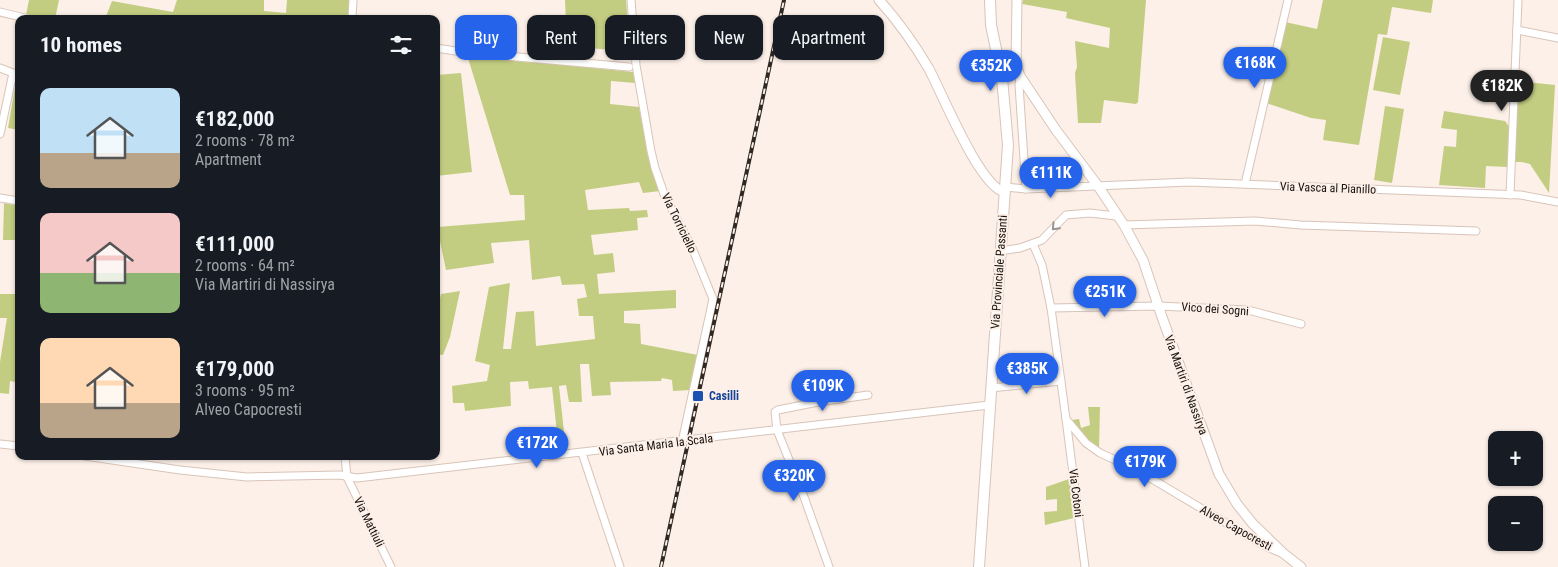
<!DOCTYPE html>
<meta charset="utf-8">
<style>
body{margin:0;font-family:"Roboto Condensed",sans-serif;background:#242831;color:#f1f3f6;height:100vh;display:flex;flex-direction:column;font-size:19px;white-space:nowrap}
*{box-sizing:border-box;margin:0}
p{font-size:16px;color:#9ea1a6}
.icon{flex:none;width:28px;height:28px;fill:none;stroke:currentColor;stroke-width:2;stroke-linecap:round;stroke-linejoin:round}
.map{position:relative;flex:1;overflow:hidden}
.panel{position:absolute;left:15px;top:15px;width:425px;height:445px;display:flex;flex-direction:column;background:#171b24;border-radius:10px;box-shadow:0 1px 4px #0004}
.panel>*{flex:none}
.top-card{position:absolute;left:455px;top:15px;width:475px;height:45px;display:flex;gap:10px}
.buttons{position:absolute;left:1488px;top:431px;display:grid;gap:10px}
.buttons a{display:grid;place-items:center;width:55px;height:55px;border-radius:10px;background:#171b24;box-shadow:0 1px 4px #0004;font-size:25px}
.price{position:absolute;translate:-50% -42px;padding:0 11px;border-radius:18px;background:#2563eb;color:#fff;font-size:16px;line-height:32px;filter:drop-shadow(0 1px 2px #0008)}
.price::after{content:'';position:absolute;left:50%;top:30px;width:15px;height:11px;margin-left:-8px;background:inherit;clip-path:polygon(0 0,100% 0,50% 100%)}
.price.active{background:#222;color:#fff}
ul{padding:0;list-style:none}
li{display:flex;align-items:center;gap:15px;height:125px;padding:0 25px}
li span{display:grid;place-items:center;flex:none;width:140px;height:100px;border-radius:10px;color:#555}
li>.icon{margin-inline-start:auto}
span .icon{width:60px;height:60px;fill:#fffc;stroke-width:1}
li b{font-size:21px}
h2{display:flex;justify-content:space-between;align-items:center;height:60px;padding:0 25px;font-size:21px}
.tag{padding:0 18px;border-radius:10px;background:#171b24;box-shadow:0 1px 4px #0004;font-size:18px;line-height:45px}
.tag.active{background:#2563eb;color:#fff}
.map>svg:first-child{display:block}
.green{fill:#c3cd81}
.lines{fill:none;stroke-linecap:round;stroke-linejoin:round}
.minor-casing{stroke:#d9c4b8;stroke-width:9}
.tertiary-casing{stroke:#d9c4b8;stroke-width:11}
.secondary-casing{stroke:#d9c4b8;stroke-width:12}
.minor{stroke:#fff;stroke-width:7}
.tertiary{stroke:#fff;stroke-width:9}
.secondary{stroke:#fff;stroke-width:10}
.rail-casing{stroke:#2f2823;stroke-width:4}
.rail{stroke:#fcf0e8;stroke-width:2;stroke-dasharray:5.5;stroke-linecap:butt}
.oneway{stroke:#979492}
.transit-dot{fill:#1a4fb4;stroke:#fcf0e8;stroke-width:2}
.labels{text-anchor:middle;stroke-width:4;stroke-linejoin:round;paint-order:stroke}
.street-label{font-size:12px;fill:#18110d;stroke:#fcf0e8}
.transit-label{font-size:12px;font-weight:bold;fill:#164399;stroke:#fcf0e8;text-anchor:start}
</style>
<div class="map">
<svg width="1558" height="567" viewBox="0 0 1558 567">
<rect width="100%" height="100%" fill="#fcf0e8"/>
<!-- green -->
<g class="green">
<path d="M 29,0 L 59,0 L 55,19 L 40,19 L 26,15 Z"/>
<path d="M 177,0 L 264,0 L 264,11 L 286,13 L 287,0 L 350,0 L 349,19 L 105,19 L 112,1 L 173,12 Z"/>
<path d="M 565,0 L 626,0 L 630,52 L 570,46 L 567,44 Z"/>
<path d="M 1023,0 L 1146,0 L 1138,102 L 1136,104 L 1104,100 L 1101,123 L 1078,123 L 1075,73 L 1077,67 L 1075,41 L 1109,48 L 1110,28 L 1066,18 L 1067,12 L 1022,4 Z"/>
<path d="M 1323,0 L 1433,0 L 1431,13 L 1392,7 L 1387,35 L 1378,34 L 1359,145 L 1323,140 L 1326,120 L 1311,118 L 1266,103 L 1285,22 L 1317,29 Z"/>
<path d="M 1383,37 L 1410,42 L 1400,95 L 1373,90 Z"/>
<path d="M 476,56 L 633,72 L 635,83 L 611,81 L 610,104 L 639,107 L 647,147 L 660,191 L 643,193 L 639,182 L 585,190 L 588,210 L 629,208 L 630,211 L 647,210 L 648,217 L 637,218 L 638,230 L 591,235 L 594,255 L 613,253 L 615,272 L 597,274 L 599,294 L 676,290 L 676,308 L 624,311 L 624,323 L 640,324 L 641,344 L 698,355 L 691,390 L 673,391 L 672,380 L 662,378 L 661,381 L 610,382 L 611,395 L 592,396 L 589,364 L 580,364 L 582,402 L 569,402 L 566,385 L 559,386 L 566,450 L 559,451 L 552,387 L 529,389 L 528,381 L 510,382 L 511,406 L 465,411 L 464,403 L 453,403 L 452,386 L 487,381 L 490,365 L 475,361 L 489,287 L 510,283 L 503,349 L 511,349 L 516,312 L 534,311 L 536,346 L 595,339 L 593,316 L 579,316 L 577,299 L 587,297 L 584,284 L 562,285 L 560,276 L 532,280 L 529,240 L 491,243 L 494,263 L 446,270 L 437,227 L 525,220 L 524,195 L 510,195 L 468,58 Z"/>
<path d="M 461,73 L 472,172 L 436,176 L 436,75 Z"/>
<path d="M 17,75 L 19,75 L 19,130 L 8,128 Z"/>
<path d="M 1516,81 L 1555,85 L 1549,193 L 1530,164 L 1522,162 L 1514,162 Z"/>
<path d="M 1385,106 L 1404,109 L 1392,183 L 1374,180 Z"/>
<path d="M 1444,111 L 1505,121 L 1510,128 L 1507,167 L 1486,166 L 1485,188 L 1439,185 L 1444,146 L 1456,147 L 1457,130 L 1441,128 Z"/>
<path d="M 4,203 L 19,206 L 19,240 L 3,240 Z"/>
<path d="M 460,291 L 450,337 L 443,355 L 436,354 L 436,315 L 441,294 Z"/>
<path d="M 0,294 L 19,294 L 19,383 L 10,381 L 9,394 L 0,393 L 0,362 L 7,318 L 0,318 Z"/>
<path d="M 1088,407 L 1100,407 L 1099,449 L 1087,440 L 1072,420 L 1079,419 L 1081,428 L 1090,425 Z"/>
<path d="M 1069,479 L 1070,485 L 1072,485 L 1077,515 L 1074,518 L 1045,525 L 1044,512 L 1057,511 L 1057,499 L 1046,500 L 1046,487 Z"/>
</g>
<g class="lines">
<!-- minor casing -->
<g class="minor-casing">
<g id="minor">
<path d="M 631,0 L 636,65 L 651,151 L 655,168 L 664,194 L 693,250 L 713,299 L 682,442"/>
<path d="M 0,12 L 29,19"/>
<path d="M 352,19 L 353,0"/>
<path d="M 1517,30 L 1558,38"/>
<path d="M 436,48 L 462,52 L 629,67"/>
<path d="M 0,68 L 13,73 L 0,134"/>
<path d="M 1020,76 L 1019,85 L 1026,189"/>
<path d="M 1245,184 L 1288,0"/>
<path d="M 1005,187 L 1026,189 L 1189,182 L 1521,195 L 1558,202"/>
<path d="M 1510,195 L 1518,0"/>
<path d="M 0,198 L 19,201"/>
<path d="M 1124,225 L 1255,221 L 1301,225 L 1476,231"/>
<path d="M 1033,244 L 1042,265 L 1051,308 L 1066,419 L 1086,443 L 1100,453 L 1137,470 L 1204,510 L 1267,547 L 1279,552"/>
<path d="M 1000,251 L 1020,248 L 1042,240 L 1066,215 L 1090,213 L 1116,216"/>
<path d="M 1051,308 L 1158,306 L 1248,310 L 1301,324"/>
<path d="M 814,379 L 818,402"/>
<path d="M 991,388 L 1061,381"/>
<path d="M 1066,419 L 1085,567"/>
<path d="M 0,444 L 19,446"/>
<path d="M 582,453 L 620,567"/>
<path d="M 85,456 L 180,470 L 247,477 L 340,475 L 357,478 L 989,405"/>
<path d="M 345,456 L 347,477 L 391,567"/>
<path d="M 829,567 L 804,497 L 777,430 L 775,412 L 778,410 L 818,402 L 868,395"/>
</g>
</g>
<!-- tertiary casing -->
<g class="tertiary-casing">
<g id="tertiary">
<path d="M 879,0 C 898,21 915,45 929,69 C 942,93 980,188 1005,192"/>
<path d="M 1017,0 L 1016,65 L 1020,76 L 1056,130 L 1098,186 L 1124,225 L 1143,260 L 1162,317 L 1219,474 L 1237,504 L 1253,524 L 1283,553 L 1301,567"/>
</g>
</g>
<!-- secondary casing -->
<g class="secondary-casing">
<path id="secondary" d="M 979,567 L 1008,145 L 1002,78 L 991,25 L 990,0"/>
</g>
<!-- minor -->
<use href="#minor" class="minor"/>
<!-- tertiary -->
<use href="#tertiary" class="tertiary"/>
<!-- secondary -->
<use href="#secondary" class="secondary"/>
<!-- rail casing -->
<g class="rail-casing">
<path id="rail" d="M 661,567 L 784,0"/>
</g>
<!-- rail -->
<use href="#rail" class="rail"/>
</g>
<!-- one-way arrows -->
<defs><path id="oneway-chevron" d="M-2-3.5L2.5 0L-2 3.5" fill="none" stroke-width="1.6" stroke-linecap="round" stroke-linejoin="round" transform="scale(1.25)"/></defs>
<use class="oneway" href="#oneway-chevron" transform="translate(1055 227) rotate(133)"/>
<!-- markers -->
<rect class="transit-dot" x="692" y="390" width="12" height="12" rx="2.5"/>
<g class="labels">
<!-- street labels -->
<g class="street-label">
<text transform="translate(1328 188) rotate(2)" y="4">Via Vasca al Pianillo</text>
<text transform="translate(679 223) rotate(64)" y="4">Via Torriciello</text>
<text transform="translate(999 272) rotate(-86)" y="4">Via Provinciale Passanti</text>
<text transform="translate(1215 309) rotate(4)" y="4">Vico dei Sogni</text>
<text transform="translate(1186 385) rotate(70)" y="4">Via Martiri di Nassirya</text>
<text transform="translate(656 445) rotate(-7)" y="4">Via Santa Maria la Scala</text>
<text transform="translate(1076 493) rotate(83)" y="4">Via Cotoni</text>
<text transform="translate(369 522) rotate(64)" y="4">Via Mattiuli</text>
<text transform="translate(1236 528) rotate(29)" y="4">Alveo Capocresti</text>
</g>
<!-- transit labels -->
<g class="transit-label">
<text x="709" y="400">Casilli</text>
</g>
</g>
</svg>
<div class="buttons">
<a>+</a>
<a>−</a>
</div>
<b class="price" style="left:1255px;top:89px">€168K</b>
<b class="price" style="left:991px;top:92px">€352K</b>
<b class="price active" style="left:1502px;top:112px">€182K</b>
<b class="price" style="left:1051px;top:199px">€111K</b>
<b class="price" style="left:1105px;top:318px">€251K</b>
<b class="price" style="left:1027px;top:395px">€385K</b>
<b class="price" style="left:823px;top:412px">€109K</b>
<b class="price" style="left:537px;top:469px">€172K</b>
<b class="price" style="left:1145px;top:488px">€179K</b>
<b class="price" style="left:794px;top:502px">€320K</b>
<div class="top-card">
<a class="tag active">Buy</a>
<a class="tag">Rent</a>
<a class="tag">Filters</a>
<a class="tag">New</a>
<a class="tag">Apartment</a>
</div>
<section class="panel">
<h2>10 homes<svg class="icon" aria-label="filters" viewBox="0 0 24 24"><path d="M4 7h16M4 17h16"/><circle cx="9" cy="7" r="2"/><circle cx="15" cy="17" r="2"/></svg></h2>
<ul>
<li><span style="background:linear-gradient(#bfe0f5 65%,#b9a48a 0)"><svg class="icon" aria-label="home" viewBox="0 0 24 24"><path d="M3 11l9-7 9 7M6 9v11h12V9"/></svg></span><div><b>€182,000</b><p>2 rooms · 78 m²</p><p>Apartment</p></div></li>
<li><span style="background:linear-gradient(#f6c9c9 60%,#8fb573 0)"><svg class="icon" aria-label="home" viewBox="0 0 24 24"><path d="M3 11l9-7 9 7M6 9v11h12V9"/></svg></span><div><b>€111,000</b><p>2 rooms · 64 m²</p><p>Via Martiri di Nassirya</p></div></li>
<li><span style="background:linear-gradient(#ffd9b3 65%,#b9a48a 0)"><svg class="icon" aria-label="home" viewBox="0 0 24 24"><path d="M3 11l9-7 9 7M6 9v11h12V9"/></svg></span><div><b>€179,000</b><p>3 rooms · 95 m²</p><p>Alveo Capocresti</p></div></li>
</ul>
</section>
</div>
